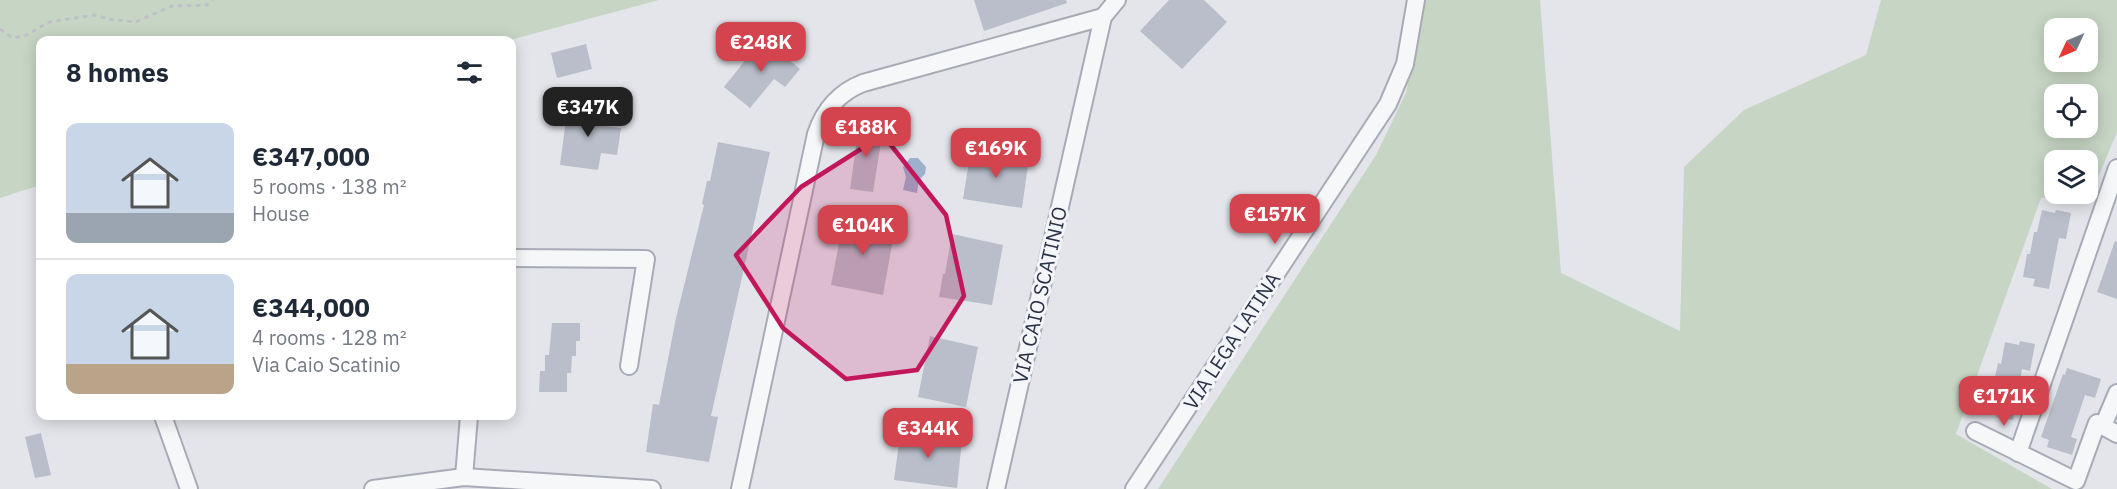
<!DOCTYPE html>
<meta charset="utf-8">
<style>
body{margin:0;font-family:"IBM Plex Sans",sans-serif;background:#f6f6f7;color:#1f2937;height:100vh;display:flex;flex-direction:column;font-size:22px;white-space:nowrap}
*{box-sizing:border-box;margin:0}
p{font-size:20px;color:#747a83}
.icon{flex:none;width:33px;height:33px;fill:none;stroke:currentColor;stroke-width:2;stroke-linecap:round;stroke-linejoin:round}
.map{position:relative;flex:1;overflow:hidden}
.panel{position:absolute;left:36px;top:36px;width:480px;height:384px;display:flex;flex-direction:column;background:#fff;border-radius:12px;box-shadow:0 3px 15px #0003}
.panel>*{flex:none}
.needle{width:39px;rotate:226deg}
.tools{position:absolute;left:2044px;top:18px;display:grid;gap:12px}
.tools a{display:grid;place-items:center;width:54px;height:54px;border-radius:12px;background:#fff;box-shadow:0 3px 15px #0003;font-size:30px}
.price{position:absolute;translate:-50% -51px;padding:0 14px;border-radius:12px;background:#d4444e;color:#fff;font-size:20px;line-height:39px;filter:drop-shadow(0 2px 3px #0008)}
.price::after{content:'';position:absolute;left:50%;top:36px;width:18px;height:14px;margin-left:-9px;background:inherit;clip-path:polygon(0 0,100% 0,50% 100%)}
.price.current{background:#222;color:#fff}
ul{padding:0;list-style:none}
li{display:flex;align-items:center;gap:18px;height:150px;padding:0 30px}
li+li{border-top:2px solid #e0e1e3}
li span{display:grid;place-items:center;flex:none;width:168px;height:120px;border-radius:12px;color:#555}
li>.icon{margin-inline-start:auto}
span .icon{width:72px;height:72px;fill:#fffc;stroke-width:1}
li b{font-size:26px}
h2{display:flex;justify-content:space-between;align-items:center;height:72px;padding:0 30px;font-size:26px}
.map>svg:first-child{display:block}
.green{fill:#c7d6c4;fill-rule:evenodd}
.water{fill:#9db0cc}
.building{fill:#babeca}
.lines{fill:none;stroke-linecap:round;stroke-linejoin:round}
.minor-casing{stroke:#a8abb6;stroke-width:20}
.path{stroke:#bdc0c7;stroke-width:3;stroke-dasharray:4.5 4.5;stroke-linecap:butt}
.minor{stroke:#f6f7f9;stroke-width:16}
.marked{fill:#c2185b;fill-opacity:0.2;stroke:#c2185b;stroke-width:4.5;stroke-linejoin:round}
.labels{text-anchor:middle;stroke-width:6;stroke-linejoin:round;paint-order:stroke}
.street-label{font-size:20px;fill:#2a3145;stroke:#f3f5f8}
</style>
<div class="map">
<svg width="2117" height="489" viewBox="0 0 2117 489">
<rect width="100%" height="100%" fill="#e3e5eb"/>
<!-- green -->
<g class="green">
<path d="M 0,0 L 659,0 L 510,40 L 40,40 L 40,185 L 0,198 Z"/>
<path d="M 1423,0 L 1540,0 L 1561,273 L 1680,331 L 1684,167 L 1744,110 L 1866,55 L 1881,0 L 2117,0 L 2117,132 L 2092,192 L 2088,193 L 2088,160 L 2055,160 L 2055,194 L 2080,194 L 2041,198 L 1956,434 L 2052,489 L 1158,489 L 1376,155 L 1406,93 ZM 2055,28 L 2088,28 L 2088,62 L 2055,62 ZM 2055,94 L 2088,94 L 2088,128 L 2055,128 Z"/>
</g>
<!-- water -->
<path class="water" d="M 910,158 L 918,158 L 926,167 L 925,174 L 919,180 L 917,193 L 903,190 L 906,177 L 903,167 Z"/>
<!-- building -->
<g class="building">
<path d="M 974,0 L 1066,0 L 1067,3 L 984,31 Z"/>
<path d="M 1169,0 L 1204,0 L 1227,22 L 1182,69 L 1140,31 Z"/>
<path d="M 763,38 L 800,69 L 785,87 L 774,79 L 750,108 L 724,87 Z"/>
<path d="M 586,44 L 592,69 L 557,78 L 551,53 Z"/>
<path d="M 568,104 L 606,109 L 604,126 L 621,128 L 617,155 L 601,153 L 598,170 L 560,165 Z"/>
<path d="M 859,125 L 883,129 L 873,192 L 850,189 Z"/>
<path d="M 718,142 L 770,152 L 711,416 L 718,417 L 709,462 L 646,452 L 653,404 L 659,405 L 676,318 L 704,205 L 702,204 L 707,181 L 710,181 Z"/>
<path d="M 971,149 L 1029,158 L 1022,208 L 963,199 Z"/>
<path d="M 2042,210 L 2055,213 L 2056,210 L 2071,213 L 2066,239 L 2059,238 L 2049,289 L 2033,286 L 2035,279 L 2023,277 L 2027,254 L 2030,254 L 2034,232 L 2037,232 Z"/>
<path d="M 844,217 L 895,228 L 883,295 L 831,285 Z"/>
<path d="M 952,234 L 1003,245 L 992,305 L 939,297 L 943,274 L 945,274 Z"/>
<path d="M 2115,241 L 2117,242 L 2117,299 L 2097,292 Z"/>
<path d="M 552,323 L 580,323 L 580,341 L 576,341 L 576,356 L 572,356 L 571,373 L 567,373 L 567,392 L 539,392 L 540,371 L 545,371 L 545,355 L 549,355 Z"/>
<path d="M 930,336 L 978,347 L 966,407 L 918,397 Z"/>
<path d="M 2020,341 L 2035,344 L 2030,371 L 2022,369 L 2013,420 L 1997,417 L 1998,410 L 1986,408 L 1990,385 L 1993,386 L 1998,363 L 2001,364 L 2005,342 L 2019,345 Z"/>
<path d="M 2067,368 L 2101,379 L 2095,398 L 2085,395 L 2071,437 L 2077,439 L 2072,455 L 2047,447 L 2049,440 L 2041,437 L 2063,374 L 2065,375 Z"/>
<path d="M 901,428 L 926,431 L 926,435 L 962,440 L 957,488 L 894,480 Z"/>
<path d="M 41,433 L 51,475 L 35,478 L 25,437 Z"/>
</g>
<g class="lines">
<!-- minor casing -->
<g class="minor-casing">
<g id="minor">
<path d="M 512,258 L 646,259 L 629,366"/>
<path d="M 163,416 L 189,489"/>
<path d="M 2103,426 L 2117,393"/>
<path d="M 1975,431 L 2076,481 L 2097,423 L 2117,434"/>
<path d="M 2018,453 L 2117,168"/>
<path d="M 464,477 L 469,416"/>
<path d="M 373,489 L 464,477 L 652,489"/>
<path d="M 740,489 L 816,134 C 824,110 840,92 863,83 L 1103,17"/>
<path d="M 996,489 L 1103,17 L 1117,0"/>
<path d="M 1134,489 L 1388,104 L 1405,64 L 1416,0"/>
</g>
</g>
<!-- path -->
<path class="path" d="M 0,29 L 11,37 L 23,37 L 49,22 L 95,15 L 108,19 L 135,22 L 172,6 L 207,5 L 213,0"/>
<!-- minor -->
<use href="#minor" class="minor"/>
</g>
<!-- marked area -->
<path class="marked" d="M 883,135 L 946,215 L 964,296 L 917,370 L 846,379 L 783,328 L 736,255 L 801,187 Z"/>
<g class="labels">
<!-- street labels -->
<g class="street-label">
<text transform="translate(1040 295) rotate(-77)" y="7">VIA CAIO SCATINIO</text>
<text transform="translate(1232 341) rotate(-57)" y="7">VIA LEGA LATINA</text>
</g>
</g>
</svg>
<div class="tools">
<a><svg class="needle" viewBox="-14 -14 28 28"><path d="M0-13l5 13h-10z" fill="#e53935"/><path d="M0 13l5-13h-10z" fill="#747a83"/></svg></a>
<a><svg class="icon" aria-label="locate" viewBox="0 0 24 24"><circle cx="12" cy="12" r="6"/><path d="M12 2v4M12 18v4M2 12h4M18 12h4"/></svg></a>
<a><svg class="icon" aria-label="layers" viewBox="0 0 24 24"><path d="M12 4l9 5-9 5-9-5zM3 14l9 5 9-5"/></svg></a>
</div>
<b class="price" style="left:761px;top:73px">€248K</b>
<b class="price current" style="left:588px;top:138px">€347K</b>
<b class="price" style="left:866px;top:158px">€188K</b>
<b class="price" style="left:996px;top:179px">€169K</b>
<b class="price" style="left:1275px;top:245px">€157K</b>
<b class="price" style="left:863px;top:256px">€104K</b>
<b class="price" style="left:2004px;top:427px">€171K</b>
<b class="price" style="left:928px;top:459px">€344K</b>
<section class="panel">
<h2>8 homes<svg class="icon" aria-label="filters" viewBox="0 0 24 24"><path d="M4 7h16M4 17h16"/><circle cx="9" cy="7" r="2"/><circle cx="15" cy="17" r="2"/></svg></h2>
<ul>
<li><span style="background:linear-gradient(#c9d6e8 75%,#9aa5b1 0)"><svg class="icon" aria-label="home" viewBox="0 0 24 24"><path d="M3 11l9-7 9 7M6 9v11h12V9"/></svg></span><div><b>€347,000</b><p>5 rooms · 138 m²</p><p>House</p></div></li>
<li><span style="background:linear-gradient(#c9d6e8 75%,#b9a48a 0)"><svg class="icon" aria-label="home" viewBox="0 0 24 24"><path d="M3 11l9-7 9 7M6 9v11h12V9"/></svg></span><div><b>€344,000</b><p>4 rooms · 128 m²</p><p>Via Caio Scatinio</p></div></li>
</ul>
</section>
</div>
